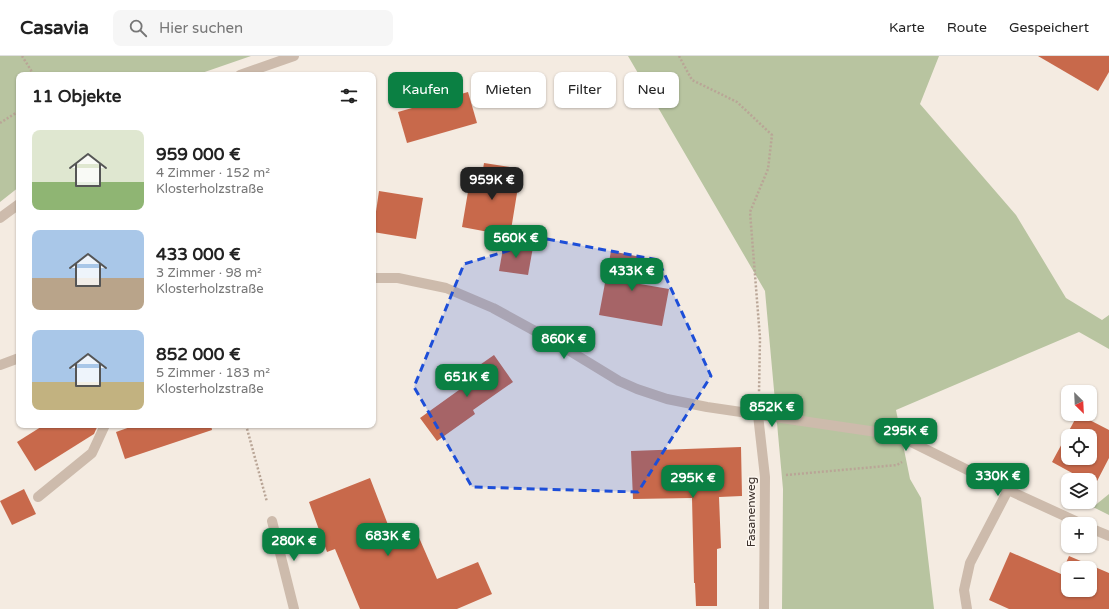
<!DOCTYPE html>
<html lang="de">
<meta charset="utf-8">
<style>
body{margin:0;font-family:"Varela Round",sans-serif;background:#f6f6f6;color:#222;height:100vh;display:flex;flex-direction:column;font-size:15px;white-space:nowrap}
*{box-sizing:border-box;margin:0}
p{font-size:13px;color:#767676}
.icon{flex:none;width:22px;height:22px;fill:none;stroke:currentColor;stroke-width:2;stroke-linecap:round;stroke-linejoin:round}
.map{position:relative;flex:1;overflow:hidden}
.side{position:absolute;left:16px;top:16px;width:360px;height:356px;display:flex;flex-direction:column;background:#fff;border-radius:8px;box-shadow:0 1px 3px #0004}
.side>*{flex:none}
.hud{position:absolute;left:388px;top:16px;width:380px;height:36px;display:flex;gap:8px}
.needle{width:26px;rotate:156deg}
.tools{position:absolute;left:1061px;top:329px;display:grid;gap:8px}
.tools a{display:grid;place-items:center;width:36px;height:36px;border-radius:8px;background:#fff;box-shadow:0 1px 3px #0004;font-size:20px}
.price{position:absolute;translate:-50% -34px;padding:0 9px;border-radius:8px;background:#0b8043;color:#fff;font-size:13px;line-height:26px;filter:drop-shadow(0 1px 2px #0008)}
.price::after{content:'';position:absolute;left:50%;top:24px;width:12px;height:9px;margin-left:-6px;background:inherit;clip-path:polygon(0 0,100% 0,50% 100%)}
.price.current{background:#222;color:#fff}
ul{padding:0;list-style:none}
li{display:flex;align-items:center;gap:12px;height:100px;padding:0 16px}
li span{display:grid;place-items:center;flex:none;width:112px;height:80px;border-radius:8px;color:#555}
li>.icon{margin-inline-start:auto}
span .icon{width:48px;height:48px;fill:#fffc;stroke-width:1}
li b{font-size:17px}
h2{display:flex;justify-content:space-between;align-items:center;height:48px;padding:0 16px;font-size:17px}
.chip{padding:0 14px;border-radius:8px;background:#fff;box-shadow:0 1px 3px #0004;font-size:14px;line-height:36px}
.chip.current{background:#0b8043;color:#fff}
header{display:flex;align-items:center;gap:24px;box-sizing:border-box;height:56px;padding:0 20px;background:#fff;border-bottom:1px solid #e0e0e0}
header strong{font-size:19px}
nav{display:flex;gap:22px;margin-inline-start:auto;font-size:14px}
.search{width:280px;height:36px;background:#f6f6f6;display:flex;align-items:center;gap:10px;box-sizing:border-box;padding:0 14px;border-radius:8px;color:#767676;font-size:15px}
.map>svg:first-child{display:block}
.green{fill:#b8c4a0}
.building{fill:#c8694b;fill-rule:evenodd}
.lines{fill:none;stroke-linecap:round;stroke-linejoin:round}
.path{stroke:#b9a596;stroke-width:2.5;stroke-dasharray:2 2;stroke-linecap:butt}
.lane{stroke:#cdbbac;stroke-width:10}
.street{stroke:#cdbbac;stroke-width:10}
.marked{fill:#1d4ed8;fill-opacity:0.2;stroke:#1d4ed8;stroke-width:3;stroke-dasharray:8 5;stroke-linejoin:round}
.labels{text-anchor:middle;stroke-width:3;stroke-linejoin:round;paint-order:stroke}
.street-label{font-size:12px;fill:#3b302b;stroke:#fbf5ee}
</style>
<header>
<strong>Casavia</strong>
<div class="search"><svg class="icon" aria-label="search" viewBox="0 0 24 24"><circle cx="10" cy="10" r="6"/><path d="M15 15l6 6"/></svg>Hier suchen</div>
<nav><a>Karte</a><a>Route</a><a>Gespeichert</a></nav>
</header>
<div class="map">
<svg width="1109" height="553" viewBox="0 0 1109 553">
<rect width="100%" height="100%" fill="#f4ebe1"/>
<!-- green -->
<g class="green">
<path d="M 0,0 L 251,0 L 196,19 L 19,19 L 19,131 L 0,146 Z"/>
<path d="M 628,0 L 939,0 L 920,48 L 1016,159 L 1066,242 L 1102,264 L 1109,259 L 1109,293 L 1079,276 L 896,354 L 910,423 L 921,442 L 934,553 L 782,553 L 783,433 L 765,235 Z"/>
<path d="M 1109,438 L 1109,459 L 1093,451 Z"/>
</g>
<!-- building -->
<g class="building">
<path d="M 1038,0 L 1109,0 L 1109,16 L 1098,35 Z"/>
<path d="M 468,36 L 477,67 L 407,87 L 398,56 Z"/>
<path d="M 484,107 L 517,112 L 514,130 L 518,131 L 510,180 L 462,171 L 470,124 L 481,125 Z"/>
<path d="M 379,135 L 423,142 L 416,183 L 373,176 Z"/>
<path d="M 504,187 L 533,191 L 528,219 L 499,215 Z"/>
<path d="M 611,195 L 645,202 L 640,228 L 669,233 L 662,270 L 599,259 Z"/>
<path d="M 494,299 L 513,326 L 473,354 L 475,358 L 437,385 L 420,362 L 459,334 L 454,327 Z"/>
<path d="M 1078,358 L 1109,374 L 1109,402 L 1095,429 L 1090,426 L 1090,424 L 1085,424 L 1052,406 ZM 1068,380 L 1090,380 L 1090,402 L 1068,402 Z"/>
<path d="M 44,369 L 98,369 L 94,378 L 35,415 L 17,386 Z"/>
<path d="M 136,369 L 211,369 L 212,374 L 125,403 L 116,376 Z"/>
<path d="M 741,391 L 742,440 L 719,441 L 721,492 L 717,493 L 717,550 L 696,550 L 695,527 L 694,527 L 692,442 L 633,443 L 631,395 Z"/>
<path d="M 370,422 L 395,487 L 417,477 L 437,523 L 478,506 L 492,538 L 457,553 L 360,553 L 335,493 L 327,496 L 309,446 Z"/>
<path d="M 24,433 L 36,458 L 12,469 L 0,445 Z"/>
<path d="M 1010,496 L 1061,518 L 1069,500 L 1109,517 L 1109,553 L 1009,553 L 989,544 ZM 1068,512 L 1090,512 L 1090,534 L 1068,534 Z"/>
</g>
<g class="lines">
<!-- path -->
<g class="path">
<path d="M 22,0 L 34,19"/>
<path d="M 679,0 L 692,24 L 737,46 L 772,79 L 768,113 L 750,156 L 760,282 L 759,337"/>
<path d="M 0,67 L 19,55"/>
<path d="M 246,369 L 267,446"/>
<path d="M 786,419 L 897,409 L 902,406"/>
</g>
<!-- lane -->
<g class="lane">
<path d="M 240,19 L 294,0"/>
<path d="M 0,162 L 19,148"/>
<path d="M 38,441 L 92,397 L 105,369"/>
</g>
<!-- street -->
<g class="street">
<path d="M 373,222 L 398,222 L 446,232 L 493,252 L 555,286 L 619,325 L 637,333 L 667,343 L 707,351 L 897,379 L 1008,434 L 1082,468"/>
<path d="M 0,309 L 19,302"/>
<path d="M 758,359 L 765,421 L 764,553"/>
<path d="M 272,465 L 294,553"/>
<path d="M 1090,472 L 1109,480"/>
<path d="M 967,553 L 964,534 L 970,507 L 1008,434"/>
</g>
</g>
<!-- marked area -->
<path class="marked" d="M 547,183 L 658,204 L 711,320 L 638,436 L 472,431 L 414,331 L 464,208 Z"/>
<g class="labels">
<!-- street labels -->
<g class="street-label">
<text transform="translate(751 456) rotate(-90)" y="4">Fasanenweg</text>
</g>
</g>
</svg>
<div class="tools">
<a><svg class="needle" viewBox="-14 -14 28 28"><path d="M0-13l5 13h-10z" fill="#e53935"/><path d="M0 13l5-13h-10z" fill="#767676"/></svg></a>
<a><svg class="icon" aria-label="locate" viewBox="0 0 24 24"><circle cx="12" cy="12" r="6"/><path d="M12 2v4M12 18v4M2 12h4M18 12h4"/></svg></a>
<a><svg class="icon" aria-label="layers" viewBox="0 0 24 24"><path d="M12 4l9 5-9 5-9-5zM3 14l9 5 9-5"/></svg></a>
<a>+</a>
<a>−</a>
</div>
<b class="price current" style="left:492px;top:145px">959K €</b>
<b class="price" style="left:516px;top:203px">560K €</b>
<b class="price" style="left:632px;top:236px">433K €</b>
<b class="price" style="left:564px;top:304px">860K €</b>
<b class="price" style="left:467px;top:342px">651K €</b>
<b class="price" style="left:772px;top:372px">852K €</b>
<b class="price" style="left:906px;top:396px">295K €</b>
<b class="price" style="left:998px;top:441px">330K €</b>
<b class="price" style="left:693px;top:443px">295K €</b>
<b class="price" style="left:388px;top:501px">683K €</b>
<b class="price" style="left:294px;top:506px">280K €</b>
<div class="hud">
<a class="chip current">Kaufen</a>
<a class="chip">Mieten</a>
<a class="chip">Filter</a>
<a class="chip">Neu</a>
</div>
<section class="side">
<h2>11 Objekte<svg class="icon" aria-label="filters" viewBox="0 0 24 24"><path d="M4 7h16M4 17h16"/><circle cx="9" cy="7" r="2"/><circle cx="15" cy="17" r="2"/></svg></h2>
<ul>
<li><span style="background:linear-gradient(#dfe7d0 65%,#8fb573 0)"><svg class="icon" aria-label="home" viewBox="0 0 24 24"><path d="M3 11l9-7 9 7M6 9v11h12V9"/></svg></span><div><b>959 000 €</b><p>4 Zimmer · 152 m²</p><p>Klosterholzstraße</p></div></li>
<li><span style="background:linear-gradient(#a9c7e8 60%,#b9a48a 0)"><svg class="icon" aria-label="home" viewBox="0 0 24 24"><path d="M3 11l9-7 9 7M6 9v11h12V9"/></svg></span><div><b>433 000 €</b><p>3 Zimmer · 98 m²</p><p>Klosterholzstraße</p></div></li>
<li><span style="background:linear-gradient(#a9c7e8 65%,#c2b280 0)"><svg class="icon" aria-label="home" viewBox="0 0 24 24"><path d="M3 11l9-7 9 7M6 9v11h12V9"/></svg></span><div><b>852 000 €</b><p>5 Zimmer · 183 m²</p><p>Klosterholzstraße</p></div></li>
</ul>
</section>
</div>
